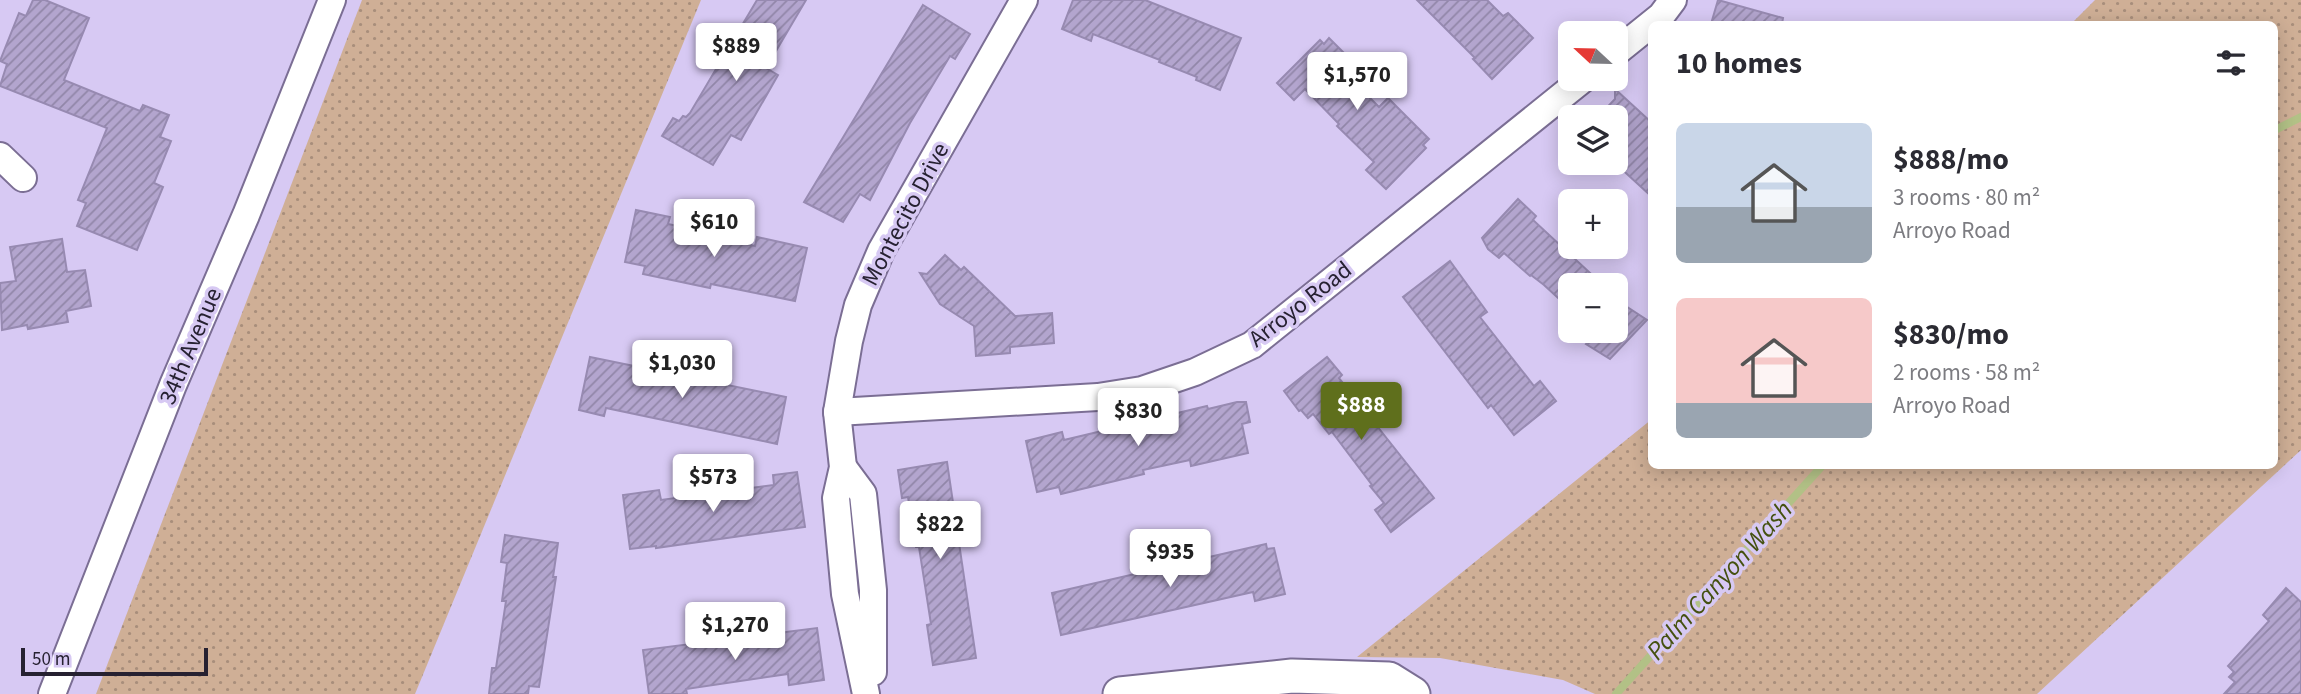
<!DOCTYPE html>
<meta charset="utf-8">
<style>
body{margin:0;font-family:"Source Sans 3",sans-serif;background:#f7f7f7;color:#2b2b33;height:100vh;display:flex;flex-direction:column;font-size:26px;white-space:nowrap}
*{box-sizing:border-box;margin:0}
p{font-size:23px;color:#7c7c81}
.icon{flex:none;width:38px;height:38px;fill:none;stroke:currentColor;stroke-width:2;stroke-linecap:round;stroke-linejoin:round}
.map{position:relative;flex:1;overflow:hidden}
.side{position:absolute;left:1648px;top:21px;width:630px;height:448px;display:flex;flex-direction:column;background:#fff;border-radius:10px;box-shadow:0 4px 18px #0003}
.side>*{flex:none}
.needle{width:46px;rotate:292deg}
.buttons{position:absolute;left:1558px;top:21px;display:grid;gap:14px}
.buttons a{display:grid;place-items:center;width:70px;height:70px;border-radius:10px;background:#fff;box-shadow:0 4px 18px #0003;font-size:35px}
.scale{position:absolute;left:21px;bottom:18px;width:187px;box-sizing:border-box;padding-left:7px;border:4px solid #262131;border-top:0;font-size:19px;line-height:24px;white-space:nowrap;color:#262131;-webkit-text-stroke:5px #d7c9f3;paint-order:stroke}
.price{position:absolute;translate:-50% -60px;padding:0 16px;border-radius:7px;background:#fff;color:#222;font-size:23px;line-height:46px;filter:drop-shadow(0 2px 4px #0008)}
.price::after{content:'';position:absolute;left:50%;top:42px;width:21px;height:16px;margin-left:-10px;background:inherit;clip-path:polygon(0 0,100% 0,50% 100%)}
.price.current{background:#5f6f1c;color:#fff}
ul{padding:0;list-style:none}
li{display:flex;align-items:center;gap:21px;height:175px;padding:0 28px}
li span{display:grid;place-items:center;flex:none;width:196px;height:140px;border-radius:10px;color:#555}
li>.icon{margin-inline-start:auto}
span .icon{width:84px;height:84px;fill:#fffc;stroke-width:1}
li b{font-size:30px}
h2{display:flex;justify-content:space-between;align-items:center;height:84px;padding:0 28px;font-size:30px}
.map>svg:first-child{display:block}
.grass{fill:url(#grass-dots)}
.lines{fill:none;stroke-linecap:round;stroke-linejoin:round}
.stream{stroke:#b2c186;stroke-width:8}
.building{fill:url(#building-hatch);stroke:#978ab1;stroke-width:2}
.minor-casing{stroke:#7b6e94;stroke-width:30}
.tertiary-casing{stroke:#7b6e94;stroke-width:37}
.minor{stroke:#fff;stroke-width:26}
.tertiary{stroke:#fff;stroke-width:33}
.labels{text-anchor:middle;stroke-width:7;stroke-linejoin:round;paint-order:stroke}
.street-label{font-size:24px;fill:#262131;stroke:#d7c9f3}
.water-label{font-size:26px;font-style:italic;fill:#455110;stroke:#d7c9f3}
</style>
<div class="map">
<svg width="2301" height="694" viewBox="0 0 2301 694">
<defs>
<pattern id="grass-dots" width="8" height="8" patternUnits="userSpaceOnUse" patternTransform="scale(1.75)"><rect width="8" height="8" fill="#cfaf96"/><path d="M2 2h.1M6 6h.1" fill="none" stroke="#a88e7b" stroke-width="1.8" stroke-linecap="round"/></pattern>
<pattern id="building-hatch" width="6" height="6" patternUnits="userSpaceOnUse" patternTransform="scale(1.75)"><rect width="6" height="6" fill="#b3a5ce"/><path d="M-1 1l2-2M0 6l6-6M5 7l2-2" fill="none" stroke="#9186a8"/></pattern>
</defs>
<rect width="100%" height="100%" fill="#d7c9f3"/>
<!-- grass -->
<g class="grass">
<path d="M 362,0 L 701,0 L 415,694 L 96,694 Z"/>
<path d="M 2095,0 L 2301,0 L 2301,450 L 2037,694 L 1595,694 L 1563,680 L 1440,658 L 1357,657 L 1652,419 L 1652,466 L 2275,466 L 2275,24 L 2071,24 Z"/>
</g>
<g class="lines">
<!-- stream -->
<g class="stream">
<path d="M 2275,130 L 2301,117"/>
<path d="M 1616,694 L 1822,466"/>
</g>
</g>
<!-- building -->
<g class="building">
<path d="M 33,0 L 45,0 L 89,18 L 64,80 L 140,111 L 143,105 L 169,115 L 160,137 L 171,141 L 154,183 L 163,187 L 137,250 L 77,226 L 86,203 L 78,200 L 107,128 L 0,86 L 7,64 L 0,61 L 19,13 L 26,16 Z"/>
<path d="M 757,0 L 806,0 L 766,68 L 778,75 L 741,140 L 731,135 L 713,165 L 662,136 L 673,118 L 679,121 L 683,116 L 686,117 L 690,113 Z"/>
<path d="M 1073,0 L 1145,0 L 1241,38 L 1220,90 L 1196,80 L 1197,77 L 1159,62 L 1160,60 L 1093,34 L 1091,41 L 1062,29 Z"/>
<path d="M 1417,0 L 1487,0 L 1503,16 L 1508,13 L 1533,38 L 1492,79 L 1473,59 L 1475,58 Z"/>
<path d="M 1718,0 L 1783,18 L 1782,24 L 1711,24 Z"/>
<path d="M 923,5 L 970,34 L 955,59 L 950,56 L 910,123 L 870,200 L 860,194 L 843,222 L 804,202 Z"/>
<path d="M 1329,38 L 1351,60 L 1342,70 L 1379,107 L 1388,98 L 1429,139 L 1423,145 L 1426,148 L 1386,189 L 1366,170 L 1374,162 L 1337,126 L 1339,124 L 1305,89 L 1294,100 L 1277,83 L 1320,40 L 1324,44 Z"/>
<path d="M 1615,89 L 1652,123 L 1652,197 L 1615,163 L 1615,117 L 1598,117 L 1615,99 Z"/>
<path d="M 1518,199 L 1536,216 L 1533,220 L 1603,285 L 1570,285 L 1570,309 L 1544,285 L 1531,275 L 1530,276 L 1504,253 L 1499,258 L 1488,249 L 1482,238 Z"/>
<path d="M 636,210 L 670,217 L 668,224 L 711,233 L 710,236 L 755,246 L 757,237 L 807,248 L 795,301 L 711,284 L 710,288 L 643,274 L 645,266 L 625,262 Z"/>
<path d="M 62,239 L 67,272 L 85,270 L 91,306 L 66,311 L 68,322 L 28,329 L 27,325 L 2,330 L 0,283 L 16,281 L 10,247 Z"/>
<path d="M 945,255 L 961,270 L 964,267 L 1015,316 L 1052,313 L 1054,343 L 1010,347 L 1010,353 L 976,356 L 974,326 L 940,304 L 920,273 L 927,274 Z"/>
<path d="M 1450,261 L 1487,312 L 1480,317 L 1534,386 L 1540,381 L 1556,401 L 1514,435 L 1491,405 L 1488,408 L 1403,297 Z"/>
<path d="M 1615,299 L 1647,320 L 1610,359 L 1586,344 L 1599,331 L 1615,331 Z"/>
<path d="M 590,357 L 786,397 L 777,444 L 606,408 L 604,416 L 579,410 Z"/>
<path d="M 1327,357 L 1342,375 L 1339,378 L 1434,498 L 1391,532 L 1375,510 L 1384,503 L 1370,486 L 1372,485 L 1332,432 L 1329,434 L 1313,414 L 1308,418 L 1301,410 L 1299,411 L 1284,391 Z"/>
<path d="M 1237,402 L 1246,402 L 1250,422 L 1242,424 L 1248,453 L 1191,466 L 1190,460 L 1143,470 L 1144,474 L 1061,494 L 1059,487 L 1037,492 L 1026,441 L 1062,432 L 1064,440 L 1207,406 L 1208,409 Z"/>
<path d="M 947,462 L 976,658 L 933,665 L 927,625 L 931,624 L 919,547 L 916,547 L 908,497 L 902,498 L 898,470 Z"/>
<path d="M 797,472 L 805,527 L 656,548 L 656,546 L 630,549 L 623,495 L 659,490 L 661,500 L 774,485 L 773,475 Z"/>
<path d="M 505,535 L 558,543 L 553,577 L 556,577 L 539,687 L 529,686 L 528,694 L 489,694 L 492,668 L 496,668 L 506,601 L 502,601 L 507,563 L 501,562 Z"/>
<path d="M 1266,544 L 1267,549 L 1274,548 L 1285,594 L 1255,601 L 1253,592 L 1061,635 L 1052,593 Z"/>
<path d="M 2286,588 L 2301,602 L 2301,694 L 2224,694 L 2235,682 L 2229,677 L 2234,672 L 2228,666 L 2269,621 L 2263,615 Z"/>
<path d="M 817,628 L 824,680 L 789,685 L 788,674 L 686,689 L 687,694 L 649,694 L 643,650 Z"/>
</g>
<g class="lines">
<!-- minor casing -->
<g class="minor-casing">
<g id="minor">
<path d="M 1615,53 L 1661,16 L 1673,0"/>
<path d="M 0,156 L 23,178"/>
<path d="M 837,412 L 1098,397 L 1142,390 L 1195,372 L 1252,345 L 1583,79"/>
<path d="M 843,467 L 863,494 L 873,590 L 873,672"/>
<path d="M 52,694 L 173,385 L 246,215 L 332,0"/>
<path d="M 866,694 L 845,594 L 836,498 L 843,467 L 837,412 L 849,341 L 858,305 L 881,251 L 1024,0"/>
</g>
</g>
<!-- tertiary casing -->
<g class="tertiary-casing">
<path id="tertiary" d="M 1120,694 L 1292,676 L 1389,679 L 1413,694"/>
</g>
<!-- minor -->
<use href="#minor" class="minor"/>
<!-- tertiary -->
<use href="#tertiary" class="tertiary"/>
</g>
<g class="labels">
<!-- street labels -->
<g class="street-label">
<text transform="translate(905 214) rotate(-62)" y="8">Montecito Drive</text>
<text transform="translate(1300 304) rotate(-38)" y="8">Arroyo Road</text>
<text transform="translate(190 346) rotate(-67)" y="8">34th Avenue</text>
</g>
<!-- water labels -->
<g class="water-label">
<text transform="translate(1719 580) rotate(-48)" y="9">Palm Canyon Wash</text>
</g>
</g>
</svg>
<div class="buttons">
<a><svg class="needle" viewBox="-14 -14 28 28"><path d="M0-13l5 13h-10z" fill="#e53935"/><path d="M0 13l5-13h-10z" fill="#7c7c81"/></svg></a>
<a><svg class="icon" aria-label="layers" viewBox="0 0 24 24"><path d="M12 4l9 5-9 5-9-5zM3 14l9 5 9-5"/></svg></a>
<a>+</a>
<a>−</a>
</div>
<div class="scale">50 m</div>
<b class="price" style="left:736px;top:83px">$889</b>
<b class="price" style="left:1357px;top:112px">$1,570</b>
<b class="price" style="left:714px;top:259px">$610</b>
<b class="price" style="left:682px;top:400px">$1,030</b>
<b class="price current" style="left:1361px;top:442px">$888</b>
<b class="price" style="left:1138px;top:448px">$830</b>
<b class="price" style="left:713px;top:514px">$573</b>
<b class="price" style="left:940px;top:561px">$822</b>
<b class="price" style="left:1170px;top:589px">$935</b>
<b class="price" style="left:735px;top:662px">$1,270</b>
<section class="side">
<h2>10 homes<svg class="icon" aria-label="filters" viewBox="0 0 24 24"><path d="M4 7h16M4 17h16"/><circle cx="9" cy="7" r="2"/><circle cx="15" cy="17" r="2"/></svg></h2>
<ul>
<li><span style="background:linear-gradient(#c9d6e8 60%,#9aa5b1 0)"><svg class="icon" aria-label="home" viewBox="0 0 24 24"><path d="M3 11l9-7 9 7M6 9v11h12V9"/></svg></span><div><b>$888/mo</b><p>3 rooms · 80 m²</p><p>Arroyo Road</p></div></li>
<li><span style="background:linear-gradient(#f6c9c9 75%,#9aa5b1 0)"><svg class="icon" aria-label="home" viewBox="0 0 24 24"><path d="M3 11l9-7 9 7M6 9v11h12V9"/></svg></span><div><b>$830/mo</b><p>2 rooms · 58 m²</p><p>Arroyo Road</p></div></li>
</ul>
</section>
</div>
